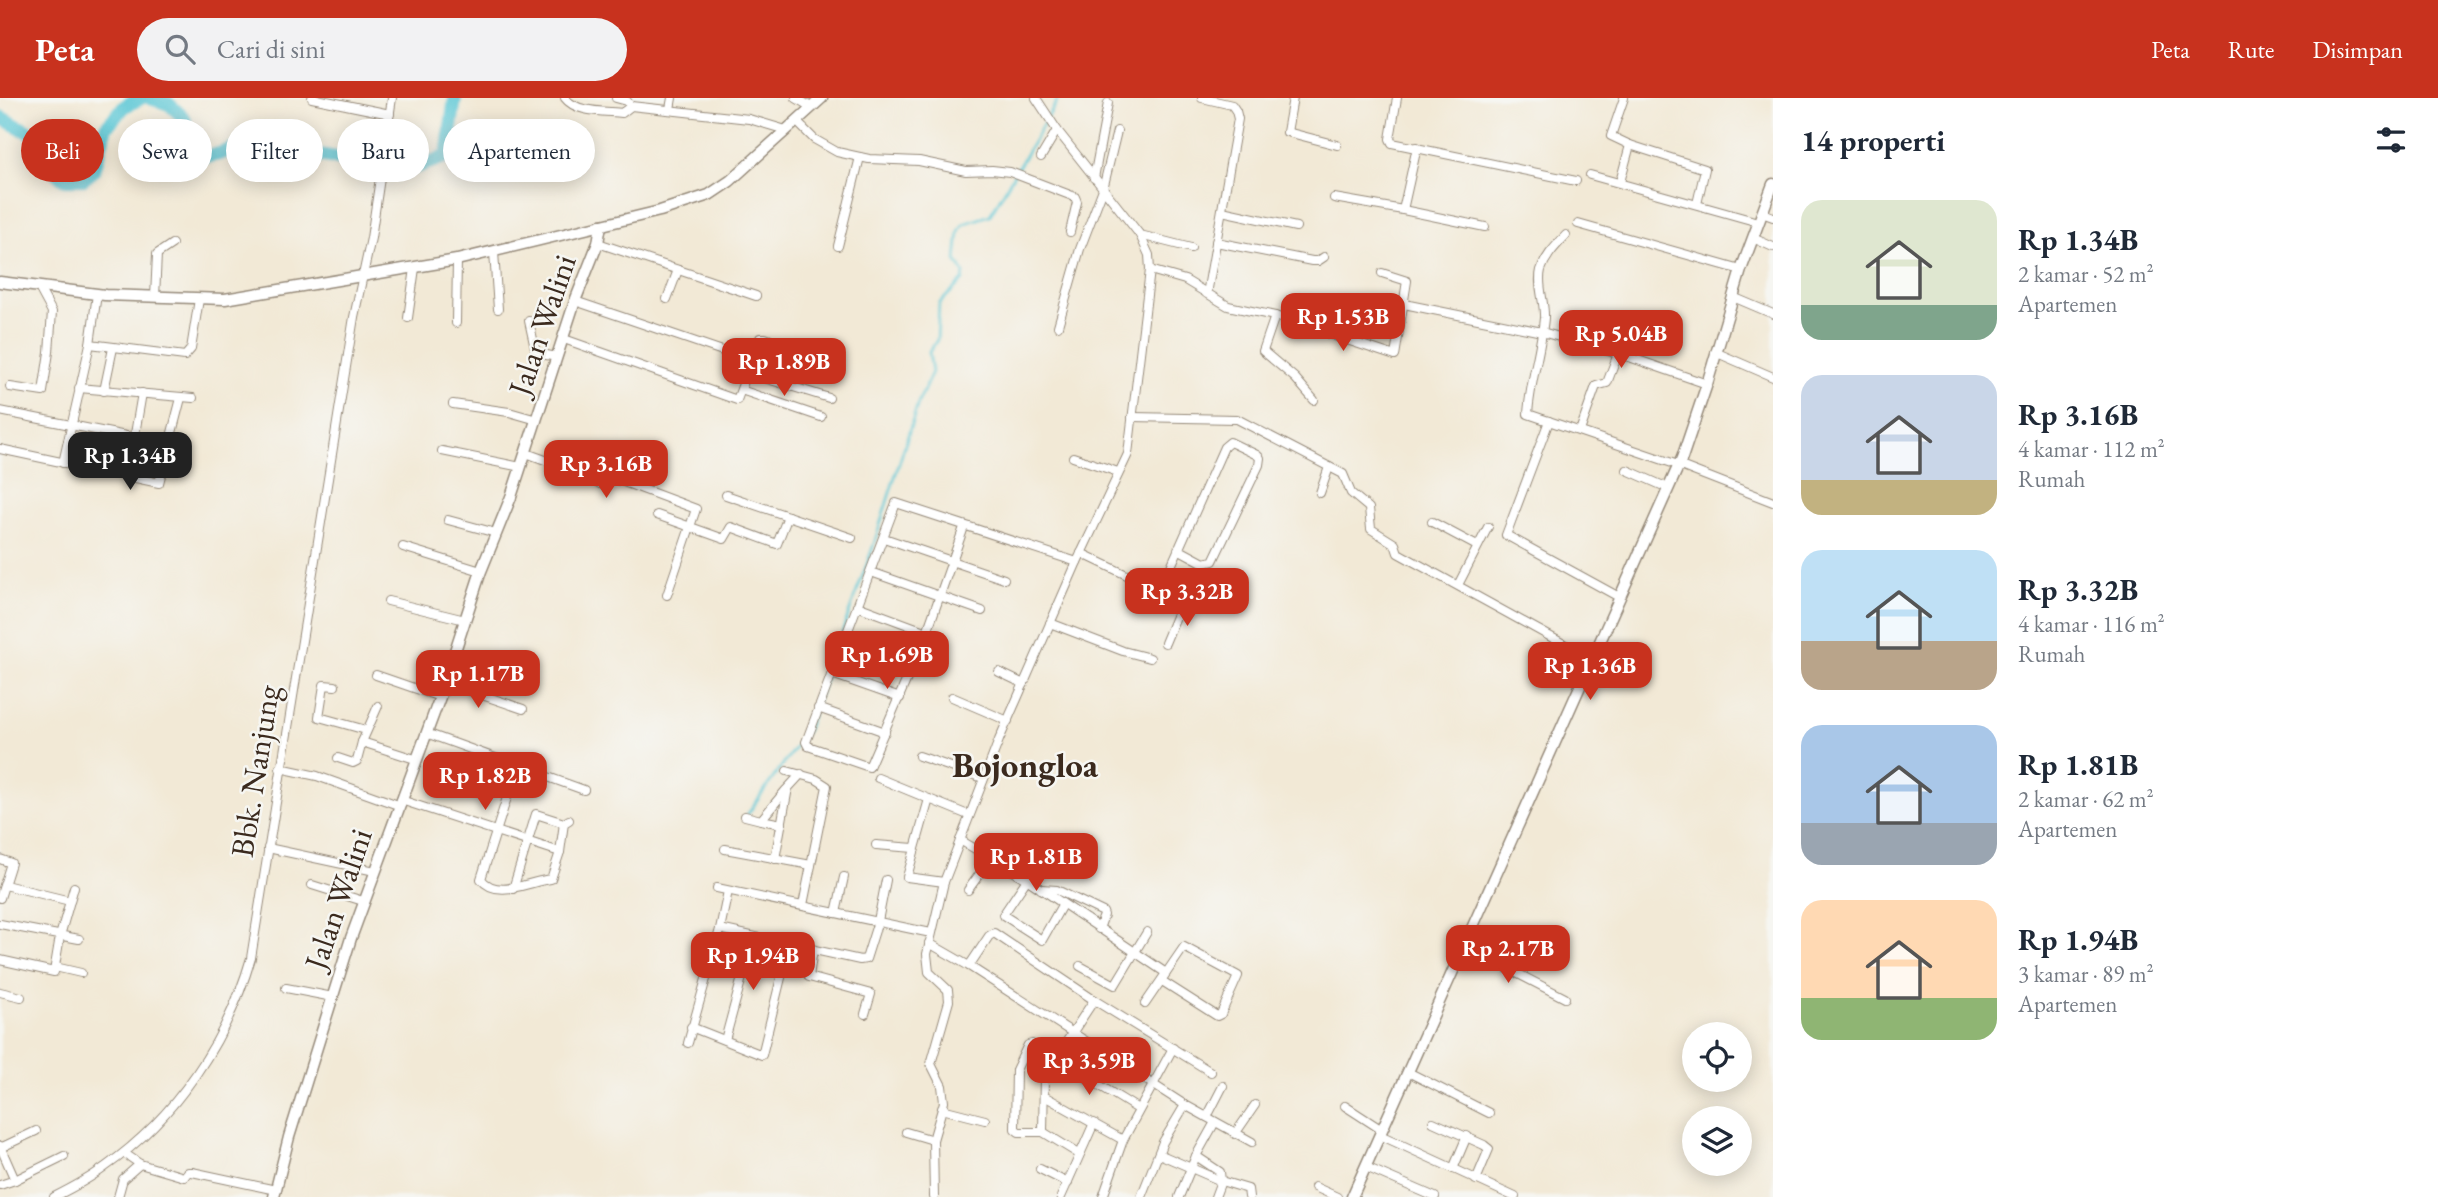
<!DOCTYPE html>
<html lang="id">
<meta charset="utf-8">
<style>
body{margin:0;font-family:"EB Garamond",serif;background:#f2f2f3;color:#1f2937;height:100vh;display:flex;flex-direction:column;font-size:26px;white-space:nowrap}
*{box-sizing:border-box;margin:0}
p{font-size:23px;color:#747a83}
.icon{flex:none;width:38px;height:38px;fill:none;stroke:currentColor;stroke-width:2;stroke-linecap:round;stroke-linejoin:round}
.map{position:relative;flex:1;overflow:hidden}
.side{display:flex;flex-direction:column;background:#fff;width:665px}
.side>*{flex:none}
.guide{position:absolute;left:21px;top:21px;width:665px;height:63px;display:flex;gap:14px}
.tools{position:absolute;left:1682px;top:924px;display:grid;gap:14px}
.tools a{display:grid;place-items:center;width:70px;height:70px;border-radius:50%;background:#fff;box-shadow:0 4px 18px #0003;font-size:35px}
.price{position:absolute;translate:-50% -60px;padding:0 16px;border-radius:14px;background:#c8321e;color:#fff;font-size:23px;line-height:46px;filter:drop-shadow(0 2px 4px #0008)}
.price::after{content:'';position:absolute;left:50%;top:42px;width:21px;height:16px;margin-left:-10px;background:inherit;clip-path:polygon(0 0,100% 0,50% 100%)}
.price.active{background:#222;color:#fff}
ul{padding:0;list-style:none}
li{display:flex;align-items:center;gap:21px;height:175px;padding:0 28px}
li span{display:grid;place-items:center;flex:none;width:196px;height:140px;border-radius:21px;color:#555}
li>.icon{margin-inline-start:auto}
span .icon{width:84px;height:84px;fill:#fffc;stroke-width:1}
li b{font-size:30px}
h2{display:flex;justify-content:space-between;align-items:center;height:84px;padding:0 28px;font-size:30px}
.chip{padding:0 24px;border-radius:32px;background:#fff;box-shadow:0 4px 18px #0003;font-size:24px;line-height:63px}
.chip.active{background:#c8321e;color:#fff}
header{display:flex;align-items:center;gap:42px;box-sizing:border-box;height:98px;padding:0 35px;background:#c8321e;color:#fff}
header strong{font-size:33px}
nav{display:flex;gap:38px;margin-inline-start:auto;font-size:24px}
.search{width:490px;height:63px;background:#f2f2f3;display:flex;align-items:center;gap:18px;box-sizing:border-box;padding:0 24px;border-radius:38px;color:#747a83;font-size:26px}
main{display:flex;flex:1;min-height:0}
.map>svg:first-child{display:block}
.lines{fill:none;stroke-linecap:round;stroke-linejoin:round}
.stream{stroke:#5cc7d5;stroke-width:2.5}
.river{stroke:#5cc7d5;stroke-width:14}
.street-casing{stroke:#968a7a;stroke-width:10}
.secondary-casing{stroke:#968a7a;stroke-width:13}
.street{stroke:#fff;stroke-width:8}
.secondary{stroke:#fff;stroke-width:10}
.labels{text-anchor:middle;stroke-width:5;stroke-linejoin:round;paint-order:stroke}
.street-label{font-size:32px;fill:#3b2a1e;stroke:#f6f6f2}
.quarter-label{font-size:35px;font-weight:bold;fill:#3b2a1e;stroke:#f6f6f2}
</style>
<header>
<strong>Peta</strong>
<div class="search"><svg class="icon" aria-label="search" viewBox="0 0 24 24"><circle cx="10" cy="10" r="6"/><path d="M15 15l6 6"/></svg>Cari di sini</div>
<nav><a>Peta</a><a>Rute</a><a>Disimpan</a></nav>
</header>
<main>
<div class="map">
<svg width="1773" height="1099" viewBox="0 0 1773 1099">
<rect width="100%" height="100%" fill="#f6f6f2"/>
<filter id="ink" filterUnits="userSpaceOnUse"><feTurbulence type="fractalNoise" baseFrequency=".0143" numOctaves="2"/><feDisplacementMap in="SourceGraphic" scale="14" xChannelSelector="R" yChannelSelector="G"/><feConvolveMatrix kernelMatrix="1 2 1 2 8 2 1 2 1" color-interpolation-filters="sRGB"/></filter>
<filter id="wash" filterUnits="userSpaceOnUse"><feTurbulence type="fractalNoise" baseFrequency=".00686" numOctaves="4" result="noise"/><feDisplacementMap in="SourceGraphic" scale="28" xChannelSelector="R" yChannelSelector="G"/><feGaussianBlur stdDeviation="1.57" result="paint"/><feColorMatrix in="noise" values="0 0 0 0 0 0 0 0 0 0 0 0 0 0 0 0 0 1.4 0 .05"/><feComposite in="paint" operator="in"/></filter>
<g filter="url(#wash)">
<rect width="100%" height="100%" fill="#f2e9d6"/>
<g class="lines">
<!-- stream -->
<path class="stream" d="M 747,717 L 806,634 L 873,449 L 918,305 L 932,274 L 929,254 L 937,242 L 939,206 L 963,182 L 964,175 L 956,162 L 959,134 L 963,126 L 990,117 L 1059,0"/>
<!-- river -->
<g class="river">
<path d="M 150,0 L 169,6 L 185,21 L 185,51 C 208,68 233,50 256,40 L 302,54 L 392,70 L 417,69 L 447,58 L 455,0"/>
<path d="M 0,19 L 38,39 L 47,66 L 63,81 L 83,81 L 94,72 L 106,29 L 125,8 L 141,0"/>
</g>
</g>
</g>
<g filter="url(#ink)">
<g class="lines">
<!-- street casing -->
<g class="street-casing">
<g id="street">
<path d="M 312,0 L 390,16"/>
<path d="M 565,0 C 576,15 605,13 622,15 L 631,8 L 749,21 L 786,32"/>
<path d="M 616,0 L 627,3 L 631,8"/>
<path d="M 796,0 L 811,9"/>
<path d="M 1202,0 L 1232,7 L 1236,13 L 1238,21 L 1207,196"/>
<path d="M 1293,0 L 1287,34 L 1337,47"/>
<path d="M 1397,0 L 1390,41 L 1392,45 L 1576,83"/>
<path d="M 1624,0 L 1611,38 L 1630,47 L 1705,71 L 1697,106"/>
<path d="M 670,11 L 672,0"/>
<path d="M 796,23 L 814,41 L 837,54 L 869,61 L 919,63 L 966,73 L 992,72 L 1010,74 L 1075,99 L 1077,104 L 1070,134"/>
<path d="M 1041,59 L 1057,32"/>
<path d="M 1590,77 L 1758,124"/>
<path d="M 1094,80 L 1108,5"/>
<path d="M 1620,84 L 1630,47"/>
<path d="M 1334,100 L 1403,112 L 1417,49"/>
<path d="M 1403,112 L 1485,129"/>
<path d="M 1222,113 L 1296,129"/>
<path d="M 1762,115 L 1773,119"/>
<path d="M 1578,126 L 1741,172"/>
<path d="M 1140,137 L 1191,150"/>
<path d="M 1566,137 C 1556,148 1546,157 1541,172 C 1537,188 1545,204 1544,220 C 1541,252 1530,284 1528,316 L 1678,367 L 1773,404"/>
<path d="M 1753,140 L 1773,149"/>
<path d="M 1216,144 L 1312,163 L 1318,163 L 1324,159"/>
<path d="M 598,145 L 756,198"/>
<path d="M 838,148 L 860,59"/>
<path d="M 494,154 L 498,211"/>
<path d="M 1150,172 L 1185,182 L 1228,208 L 1275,218"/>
<path d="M 155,199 L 157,156 L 172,146"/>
<path d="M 1733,199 L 1773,216"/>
<path d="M 667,201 L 678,172"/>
<path d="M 575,203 L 752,263"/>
<path d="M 1404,206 L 1542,234 L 1632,260 L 1707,286"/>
<path d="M 408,220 L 415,170"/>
<path d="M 529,223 L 536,255 L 557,259"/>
<path d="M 456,225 L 457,162"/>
<path d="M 1058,228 L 1080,151 L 1103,91 L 1117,33"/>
<path d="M 564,241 L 737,302 L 760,240 L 765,240 L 840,266"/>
<path d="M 90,246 L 185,258 L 191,251 L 199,201"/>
<path d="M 1715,254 L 1773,279"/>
<path d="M 748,275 L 829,300"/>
<path d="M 10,289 L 43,294 L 49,254 L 52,214 L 38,188"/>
<path d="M 79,290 L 193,300"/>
<path d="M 741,292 L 821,319"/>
<path d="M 104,293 L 113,250"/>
<path d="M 1314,302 L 1295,280 L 1263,253 L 1275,218 L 1395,258 L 1407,183 L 1382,175"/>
<path d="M 453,306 L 509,314 L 537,322"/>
<path d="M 0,313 L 131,339 L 135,336 L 142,295"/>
<path d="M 1132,319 L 1237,321 L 1343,376 L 1351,395 L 1369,410 L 1371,431 L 1395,446 L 1398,455 L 1591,561"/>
<path d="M 1549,323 L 1506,437 L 1619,499"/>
<path d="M 1580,333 L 1596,288 L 1607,285 L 1618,256"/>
<path d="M 0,351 L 159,385 L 181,300"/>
<path d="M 442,353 L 521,369"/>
<path d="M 526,355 L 581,375 L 600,386 L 606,387 L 613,380 L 696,411 L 667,497"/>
<path d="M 1073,359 L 1118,374"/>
<path d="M 63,365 L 90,246 L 97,196"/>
<path d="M 1627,372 L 1668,390"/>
<path d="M 1320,395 L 1329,369"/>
<path d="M 726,397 L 852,440"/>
<path d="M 657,417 L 724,441 L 731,429 L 777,446 L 788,418"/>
<path d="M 448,422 L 496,435"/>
<path d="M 1432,424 L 1477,448"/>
<path d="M 964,429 L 927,534 L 869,669 L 808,648 L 806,644 L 896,405 L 1077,464"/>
<path d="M 884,440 L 1004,481"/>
<path d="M 403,449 L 481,473"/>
<path d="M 1081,455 L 1160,493 L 1224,349 L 1230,344 L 1257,357 L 1260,360 L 1259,367 L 1213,463 L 1204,465 L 1178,451"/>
<path d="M 871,474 L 982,513"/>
<path d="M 1458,487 L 1488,429"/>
<path d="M 1160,493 L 1200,511"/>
<path d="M 388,503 L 465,522"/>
<path d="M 857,508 L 927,534"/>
<path d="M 1050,525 L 1123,553 L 1150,560"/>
<path d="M 844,543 L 913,566"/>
<path d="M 1165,545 L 1182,504"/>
<path d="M 999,574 L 1024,586"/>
<path d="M 832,576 L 900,600"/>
<path d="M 376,577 L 440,599"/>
<path d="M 444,584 L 523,611"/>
<path d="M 335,588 L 324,587 L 319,619 L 366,632"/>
<path d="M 952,599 L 1008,623"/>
<path d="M 818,610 L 885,634"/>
<path d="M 426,635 L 584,692"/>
<path d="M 362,644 L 378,608"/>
<path d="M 919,658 L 983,680"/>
<path d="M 338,660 L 353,665 L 357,663 L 362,644 L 415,661"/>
<path d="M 280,670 L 317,678 L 398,707"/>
<path d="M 787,673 L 816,681 L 827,688 L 803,807"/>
<path d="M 878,680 L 968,717"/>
<path d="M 510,690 L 481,781 C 497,802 530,783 551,781 L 560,754 L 564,725 L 569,722"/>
<path d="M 929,701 L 907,779 L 944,784"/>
<path d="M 401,702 L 560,754"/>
<path d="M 745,718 L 761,722 L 786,692"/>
<path d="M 761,722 L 782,726"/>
<path d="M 960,742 L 1028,782 L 1166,875"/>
<path d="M 876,747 L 914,750"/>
<path d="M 268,750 L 375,773"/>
<path d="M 725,751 L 811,767"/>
<path d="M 0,761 L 11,765 L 0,800"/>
<path d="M 775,761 L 788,690 L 801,676"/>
<path d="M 1040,762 L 1003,817 L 1042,842 L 1062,807"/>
<path d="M 5,787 L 70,803"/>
<path d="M 312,787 L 363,803"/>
<path d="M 717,790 L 931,835"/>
<path d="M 513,791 L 536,716 L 564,725"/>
<path d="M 1041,791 L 1057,792 L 1103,814 L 1104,817 L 1099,831"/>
<path d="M 968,792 L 992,759"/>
<path d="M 836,815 L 844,779"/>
<path d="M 0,826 L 79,841"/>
<path d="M 720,831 L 860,862 L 866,861 L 878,823 L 886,782"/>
<path d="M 929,845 L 969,868 L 1185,1007 L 1252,1044"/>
<path d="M 1464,848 L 1565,900"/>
<path d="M 813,851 L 809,879 L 871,896 L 865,916"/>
<path d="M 0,862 L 54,874 L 60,838 L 74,789"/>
<path d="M 969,868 L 989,838 L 994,835 L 1094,902 L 1211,974"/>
<path d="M 1080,868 L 1115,887 L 1147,834"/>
<path d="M 55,869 L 81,875"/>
<path d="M 286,890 L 333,899"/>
<path d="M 0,894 L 21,899"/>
<path d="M 1145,906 L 1184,849 L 1238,878 L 1221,916 L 1217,918 L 1162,883"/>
<path d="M 691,929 L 762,957 L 789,847"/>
<path d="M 725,942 L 753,839"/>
<path d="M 688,945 L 720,831 L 728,793"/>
<path d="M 1408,974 L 1489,1015"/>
<path d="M 1044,998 L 1123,1042"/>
<path d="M 1345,1008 L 1382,1032"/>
<path d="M 942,1011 L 985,1022"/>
<path d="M 1207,1019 L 1223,988"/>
<path d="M 1433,1024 L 1484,1047 L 1489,1051 L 1476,1082"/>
<path d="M 906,1034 L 933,1042"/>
<path d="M 1043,1034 L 1044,978 L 1094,902"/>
<path d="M 1235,1036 L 1255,1007"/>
<path d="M 1380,1037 L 1515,1099"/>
<path d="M 0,1048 L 15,1082"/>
<path d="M 0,1050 L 36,1033"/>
<path d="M 124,1055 L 140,1066 L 184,1079 L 188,1074 L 192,1074 L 276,1092"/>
<path d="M 1079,1056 L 1043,1034 L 1019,1034 L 1015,1031 L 1016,972 L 1028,947 L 1032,946 L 1138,1011"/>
<path d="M 1159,1056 L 1221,1083 L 1248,1091 L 1249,1099"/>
<path d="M 1196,1058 L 1220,1074 L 1221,1083 L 1215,1099"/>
<path d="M 1366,1069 L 1435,1099"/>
<path d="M 1040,1071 L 1068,1085"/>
<path d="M 1453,1071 L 1467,1038"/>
<path d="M 0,1087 L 15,1082 L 64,1058"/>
<path d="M 1315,1089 L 1337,1099"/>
<path d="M 54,1099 C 72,1090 89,1081 105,1069 C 176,1019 227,943 251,860 L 354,219 L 371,140 L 392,0"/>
<path d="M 118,1099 L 123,1081 L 140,1066"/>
<path d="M 934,1099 L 933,1042 L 944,1004 L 942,988 L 931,966 L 949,903 L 948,892 L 929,874 L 927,856 L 944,784 L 999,642 L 1077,464 L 1128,356 L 1150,172 L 1149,157 L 1140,137 L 1057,32 L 1036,0"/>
<path d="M 1061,1099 L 1094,1025"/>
<path d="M 1103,1099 L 1123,1042 L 1173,950"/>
<path d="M 1141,1099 L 1163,1044 L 1185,1007"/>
<path d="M 1179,1099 L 1196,1058 L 1215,1024"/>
</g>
</g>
<!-- secondary casing -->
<g class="secondary-casing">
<g id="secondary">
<path d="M 0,184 L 105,197 L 225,201 L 457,162 L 660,113 L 709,97 L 730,83 L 822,0"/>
<path d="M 274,1099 L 289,1039 L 351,840 L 440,599 L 481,473 L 511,399 L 575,203 L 598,145 L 601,127"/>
<path d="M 1352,1099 L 1682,360 L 1707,286 L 1741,172 L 1773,86"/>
</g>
</g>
<!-- street -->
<use href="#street" class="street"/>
<!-- secondary -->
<use href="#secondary" class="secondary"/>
</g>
</g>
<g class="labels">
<!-- street labels -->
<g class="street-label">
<text transform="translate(542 227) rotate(-71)" y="11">Jalan Walini</text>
<text transform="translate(255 673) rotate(-81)" y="11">Bbk. Nanjung</text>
<text transform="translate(338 801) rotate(-71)" y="11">Jalan Walini</text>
</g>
<!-- quarter labels -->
<g class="quarter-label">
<text x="1025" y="679">Bojongloa</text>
</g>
</g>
</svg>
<div class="tools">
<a><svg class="icon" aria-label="locate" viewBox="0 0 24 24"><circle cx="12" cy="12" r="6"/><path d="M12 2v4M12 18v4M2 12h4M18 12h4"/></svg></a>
<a><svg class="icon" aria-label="layers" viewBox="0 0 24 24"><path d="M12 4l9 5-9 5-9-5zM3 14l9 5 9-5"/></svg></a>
</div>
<b class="price" style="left:1343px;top:255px">Rp 1.53B</b>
<b class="price" style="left:1621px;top:272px">Rp 5.04B</b>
<b class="price" style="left:784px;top:300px">Rp 1.89B</b>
<b class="price active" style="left:130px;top:394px">Rp 1.34B</b>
<b class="price" style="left:606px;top:402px">Rp 3.16B</b>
<b class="price" style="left:1187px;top:530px">Rp 3.32B</b>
<b class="price" style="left:887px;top:593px">Rp 1.69B</b>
<b class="price" style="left:1590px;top:604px">Rp 1.36B</b>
<b class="price" style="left:478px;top:612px">Rp 1.17B</b>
<b class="price" style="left:485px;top:714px">Rp 1.82B</b>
<b class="price" style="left:1036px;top:795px">Rp 1.81B</b>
<b class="price" style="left:1508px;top:887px">Rp 2.17B</b>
<b class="price" style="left:753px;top:894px">Rp 1.94B</b>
<b class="price" style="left:1089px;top:999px">Rp 3.59B</b>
<div class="guide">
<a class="chip active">Beli</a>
<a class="chip">Sewa</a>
<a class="chip">Filter</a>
<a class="chip">Baru</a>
<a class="chip">Apartemen</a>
</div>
</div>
<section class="side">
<h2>14 properti<svg class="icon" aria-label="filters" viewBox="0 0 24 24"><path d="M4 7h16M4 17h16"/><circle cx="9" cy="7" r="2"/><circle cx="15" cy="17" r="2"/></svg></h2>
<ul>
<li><span style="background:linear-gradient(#dfe7d0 75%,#7fa58c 0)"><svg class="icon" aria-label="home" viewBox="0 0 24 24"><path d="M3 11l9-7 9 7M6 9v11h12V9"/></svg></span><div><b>Rp 1.34B</b><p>2 kamar · 52 m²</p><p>Apartemen</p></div></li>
<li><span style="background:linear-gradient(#c9d6e8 75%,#c2b280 0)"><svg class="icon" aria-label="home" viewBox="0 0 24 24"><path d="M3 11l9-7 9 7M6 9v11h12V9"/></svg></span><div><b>Rp 3.16B</b><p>4 kamar · 112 m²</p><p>Rumah</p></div></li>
<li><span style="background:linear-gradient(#bfe0f5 65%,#b9a48a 0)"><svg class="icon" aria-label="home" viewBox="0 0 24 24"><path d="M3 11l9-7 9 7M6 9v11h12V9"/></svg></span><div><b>Rp 3.32B</b><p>4 kamar · 116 m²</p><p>Rumah</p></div></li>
<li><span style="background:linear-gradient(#a9c7e8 70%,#9aa5b1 0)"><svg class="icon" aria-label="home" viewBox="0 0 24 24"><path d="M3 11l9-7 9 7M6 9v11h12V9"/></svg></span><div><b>Rp 1.81B</b><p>2 kamar · 62 m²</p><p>Apartemen</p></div></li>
<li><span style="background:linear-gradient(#ffd9b3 70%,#8fb573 0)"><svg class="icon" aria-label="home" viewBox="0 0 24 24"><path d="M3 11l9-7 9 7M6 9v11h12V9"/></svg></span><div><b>Rp 1.94B</b><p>3 kamar · 89 m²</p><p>Apartemen</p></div></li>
</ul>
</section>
</main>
